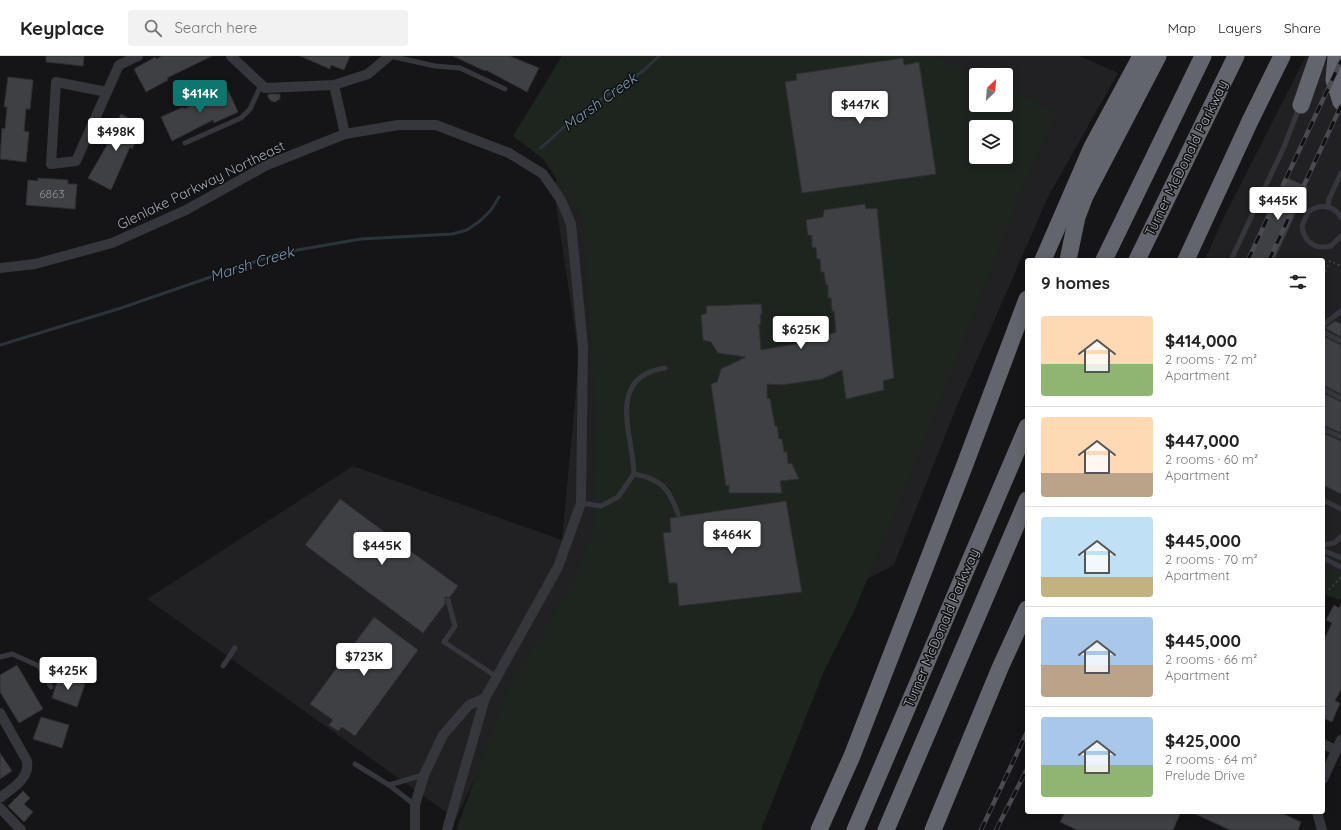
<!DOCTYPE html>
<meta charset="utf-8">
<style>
body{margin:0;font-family:Quicksand,sans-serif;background:#f2f2f2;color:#222;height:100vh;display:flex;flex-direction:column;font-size:15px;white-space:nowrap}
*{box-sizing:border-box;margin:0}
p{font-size:13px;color:#767676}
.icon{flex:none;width:22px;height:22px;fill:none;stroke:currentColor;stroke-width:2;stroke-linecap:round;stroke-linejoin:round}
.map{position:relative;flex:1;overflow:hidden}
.side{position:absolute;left:1025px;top:202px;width:300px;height:556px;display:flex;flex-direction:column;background:#fff;border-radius:4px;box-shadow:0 2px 10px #0003}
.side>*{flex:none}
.needle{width:26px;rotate:25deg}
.tools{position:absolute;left:969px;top:12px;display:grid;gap:8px}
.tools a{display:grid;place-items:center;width:44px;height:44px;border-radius:4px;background:#fff;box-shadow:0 2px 10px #0003;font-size:20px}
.price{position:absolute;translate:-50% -34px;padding:0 9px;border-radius:4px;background:#fff;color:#222;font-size:13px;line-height:26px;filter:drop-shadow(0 1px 2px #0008)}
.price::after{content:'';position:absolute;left:50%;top:24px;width:12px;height:9px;margin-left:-6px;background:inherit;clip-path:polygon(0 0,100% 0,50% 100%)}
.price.active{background:#0f766e;color:#fff}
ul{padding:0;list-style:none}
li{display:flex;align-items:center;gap:12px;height:100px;padding:0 16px}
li+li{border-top:1px solid #e0e0e0}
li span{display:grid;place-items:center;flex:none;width:112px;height:80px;border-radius:4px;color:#555}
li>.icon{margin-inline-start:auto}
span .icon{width:48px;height:48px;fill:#fffc;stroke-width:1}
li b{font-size:17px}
h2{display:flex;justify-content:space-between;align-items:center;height:48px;padding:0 16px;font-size:17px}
header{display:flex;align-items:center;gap:24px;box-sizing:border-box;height:56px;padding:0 20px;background:#fff;border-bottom:1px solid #e0e0e0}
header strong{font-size:19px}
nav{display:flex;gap:22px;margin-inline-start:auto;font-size:14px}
.search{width:280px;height:36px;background:#f2f2f2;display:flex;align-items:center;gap:10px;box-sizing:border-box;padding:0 14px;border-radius:4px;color:#767676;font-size:15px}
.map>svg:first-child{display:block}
.built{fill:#212124;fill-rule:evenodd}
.green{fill:#1d251e;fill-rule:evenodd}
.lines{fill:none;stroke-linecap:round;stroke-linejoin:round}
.stream{stroke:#2b343b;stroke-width:3}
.building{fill:#3f4044;stroke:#2f2f33}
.path{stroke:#3c3e43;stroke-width:2;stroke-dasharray:2 3;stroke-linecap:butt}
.service{stroke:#36373c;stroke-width:5}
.minor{stroke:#36373c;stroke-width:10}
.motorway{stroke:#62656d;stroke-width:17}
.rail-casing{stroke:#494b51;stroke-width:4.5}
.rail{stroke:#101012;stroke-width:3;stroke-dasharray:9;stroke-linecap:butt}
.labels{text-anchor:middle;stroke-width:3;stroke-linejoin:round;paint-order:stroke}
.number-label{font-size:12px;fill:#8d919a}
.street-label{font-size:14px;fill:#a7acb7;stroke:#101012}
.water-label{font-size:15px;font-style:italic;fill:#7d9ab3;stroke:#101012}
</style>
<header>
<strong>Keyplace</strong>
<div class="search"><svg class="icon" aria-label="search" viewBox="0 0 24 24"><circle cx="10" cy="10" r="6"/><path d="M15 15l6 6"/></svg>Search here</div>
<nav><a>Map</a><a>Layers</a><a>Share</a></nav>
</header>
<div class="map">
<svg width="1341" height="774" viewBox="0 0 1341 774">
<rect width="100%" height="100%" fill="#151517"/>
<!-- built -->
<g class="built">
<path d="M 648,0 L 1080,0 L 1118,17 L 1048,141 L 956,352 L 894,509 L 852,531 L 541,581 L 456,763 L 147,543 L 353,410 L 562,484 L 579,302 L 553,129 ZM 976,19 L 1006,19 L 1006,49 L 976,49 ZM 976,71 L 1006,71 L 1006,101 L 976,101 Z"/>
<path d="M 1306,0 L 1341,13 L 1341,530 L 1323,523 L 1323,204 L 1205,204 L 1222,165 Z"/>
</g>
<!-- green -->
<g class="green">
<path d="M 562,0 L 934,0 L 976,19 L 976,49 L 1006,49 L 1006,32 L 1057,56 L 1024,128 L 957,301 L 890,468 L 855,553 L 825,613 L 761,774 L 456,774 L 509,630 L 549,567 L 577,517 L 594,473 L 596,357 L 583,162 L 543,103 L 513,80 ZM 976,71 L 1006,71 L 1006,101 L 976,101 Z"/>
<path d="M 1330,512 L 1341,516 L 1341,544 L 1323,538 L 1323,526 Z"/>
</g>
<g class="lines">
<!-- stream -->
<g class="stream">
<path d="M 541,92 L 576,60 L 643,15 L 659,0"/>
<path d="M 0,289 L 121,252 L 280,197 L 361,183 L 452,178 L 467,174 L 480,165 L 491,154 L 499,141"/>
</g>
</g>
<!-- building -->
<g class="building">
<path d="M 46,0 L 84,0 L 83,10 L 46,6 Z"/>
<path d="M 162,0 L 212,0 L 167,22 L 168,24 L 146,36 L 134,13 L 155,1 L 156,3 Z"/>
<path d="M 300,0 L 350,0 L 344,14 L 331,9 L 330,13 Z"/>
<path d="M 453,0 L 510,0 L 539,12 L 527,36 L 486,14 L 485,15 Z"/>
<path d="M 903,2 L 904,9 L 919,6 L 936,118 L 802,137 L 785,26 L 797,24 L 796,18 Z"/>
<path d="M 8,21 L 33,24 L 30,53 L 26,53 L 24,75 L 29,76 L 26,106 L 0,103 L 2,72 L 5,73 L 7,51 L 4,51 Z"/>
<path d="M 227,32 L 238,56 L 214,67 L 213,64 L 172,85 L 161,61 L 183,51 L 184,53 Z"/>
<path d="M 280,38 L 280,43 L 275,46 L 271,45 L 268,41 L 268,38 Z"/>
<path d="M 121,58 L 144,70 L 132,93 L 130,91 L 111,134 L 88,122 L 111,82 L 109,81 Z"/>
<path d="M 1285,121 L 1308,131 L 1274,204 L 1246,204 Z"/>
<path d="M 38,122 L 68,124 L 68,128 L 77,128 L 75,153 L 26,149 L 28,124 L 38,125 Z"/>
<path d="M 865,148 L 866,153 L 877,152 L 894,322 L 883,325 L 884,334 L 846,343 L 842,314 L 822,323 L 782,329 L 767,328 L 767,342 L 770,343 L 775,370 L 777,370 L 779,383 L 782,383 L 784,396 L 787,396 L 788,407 L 792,408 L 799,423 L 780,425 L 782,437 L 729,437 L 729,429 L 726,430 L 711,328 L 717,326 L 721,313 L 746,301 L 718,297 L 711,286 L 703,284 L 701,259 L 707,257 L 706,250 L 761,248 L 762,258 L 760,259 L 761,268 L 759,269 L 761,294 L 812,285 L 836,276 L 834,255 L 832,255 L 831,242 L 828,242 L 828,229 L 826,229 L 824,216 L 821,216 L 820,203 L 817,203 L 816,192 L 812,191 L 812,180 L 808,179 L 806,164 L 823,161 L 824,154 Z"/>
<path d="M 1335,265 L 1341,268 L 1341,281 L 1325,272 Z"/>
<path d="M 1323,280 L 1341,289 L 1341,338 L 1323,329 Z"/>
<path d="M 1323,337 L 1341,346 L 1341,377 L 1323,369 Z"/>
<path d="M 1323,377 L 1341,385 L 1341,438 L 1323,429 Z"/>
<path d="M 340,443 L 458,530 L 450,541 L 445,541 L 445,548 L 423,577 L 305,489 Z"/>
<path d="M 786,445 L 802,536 L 679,550 L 677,527 L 669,527 L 663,477 L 671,476 L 670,462 Z"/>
<path d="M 1341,548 L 1341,633 L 1335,645 L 1340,647 L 1332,666 L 1323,662 L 1323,586 L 1332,567 L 1326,564 L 1334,549 L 1339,552 Z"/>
<path d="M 374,561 L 418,594 L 355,680 L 342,671 L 338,675 L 329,669 L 333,664 L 310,648 Z"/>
<path d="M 17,609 L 43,653 L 19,667 L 0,636 L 0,619 Z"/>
<path d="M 59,619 L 85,628 L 77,651 L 52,642 Z"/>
<path d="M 41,661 L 69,669 L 62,692 L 33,683 Z"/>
<path d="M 0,697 L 12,715 L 0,723 Z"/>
<path d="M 23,735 L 30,742 L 24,748 L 33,756 L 24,766 L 8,750 Z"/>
<path d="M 1065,756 L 1181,756 L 1173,774 L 1077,774 L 1060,766 Z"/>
<path d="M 1191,756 L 1279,756 L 1301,766 L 1298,774 L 1230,774 Z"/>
</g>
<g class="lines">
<!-- path -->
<g class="path">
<path d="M 1323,220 L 1330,205 L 1341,210"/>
<path d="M 1329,534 L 1341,521"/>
</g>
<!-- service -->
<g class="service">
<path d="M 390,0 L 435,10 L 460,12 L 505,33"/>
<path d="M 185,87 L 241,62 L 250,53 L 261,29"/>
<path d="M 1328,151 L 1329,143 L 1341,117"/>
<path d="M 1341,162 C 1334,148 1319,148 1308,156 L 1302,170 C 1304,186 1315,194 1331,190 L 1341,180"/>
<path d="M 1231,204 L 1284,91 L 1299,52"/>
<path d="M 1323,269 L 1341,255"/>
<path d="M 1323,276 L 1341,285"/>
<path d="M 1323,333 L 1341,342"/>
<path d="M 1323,373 L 1341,381"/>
<path d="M 634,418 C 661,423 669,432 678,458"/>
<path d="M 1323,444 L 1341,453"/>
<path d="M 581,447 L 601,450 L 618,441 L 634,418 C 633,379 605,321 665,312"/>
<path d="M 1323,489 L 1334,487 L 1341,481"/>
<path d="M 1323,494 L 1341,502"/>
<path d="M 1323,502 L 1341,511"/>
<path d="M 448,544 L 455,570 L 444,586 L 497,621"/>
<path d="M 0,601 L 12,598 L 39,610 L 51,631"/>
<path d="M 223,610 L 235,592"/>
<path d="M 355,708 L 389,729 L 415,749"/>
<path d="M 389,729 L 423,719"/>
</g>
<!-- minor -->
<g class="minor">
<path d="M 231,0 L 265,32 L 334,29 L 368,18 L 389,0"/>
<path d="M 334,29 L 345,78"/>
<path d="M 107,36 L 56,26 L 51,108 L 76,105 L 119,9 L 138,0"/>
<path d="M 0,212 L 35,208 L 112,187 L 186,154 L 267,109 L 345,78 L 398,69 L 436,69 L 509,97 L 543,118 L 561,144 L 571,168 L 583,290 L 581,447 L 558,511 L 485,642 L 447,774"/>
<path d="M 0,657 L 27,705 C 30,723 12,732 0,742"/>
<path d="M 1323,688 L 1336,694"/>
<path d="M 1323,723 L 1341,684"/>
<path d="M 0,752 L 21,774"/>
<path d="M 1317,756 L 1322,774"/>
<path d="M 415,774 L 415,749 L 424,719 L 443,679 L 469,649 L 485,642"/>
</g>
<!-- motorway -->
<g class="motorway">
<path d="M 1336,0 L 1334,24 L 1341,46"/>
<path d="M 1301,49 L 1318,0"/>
<path d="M 1043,204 L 1092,91 L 1141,0"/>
<path d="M 1068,204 L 1077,161 L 1085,140 L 1158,0"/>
<path d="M 1104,204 L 1203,0"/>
<path d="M 1137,204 L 1236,0"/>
<path d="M 1186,204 L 1250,65 L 1282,0"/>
<path d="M 819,774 L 852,700 L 964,411 L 1027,243"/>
<path d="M 855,774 L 1027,371"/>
<path d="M 886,774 L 1027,444"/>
<path d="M 933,774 L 1000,612 L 1027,553"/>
</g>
<!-- rail casing -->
<g class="rail-casing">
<g id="rail">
<path d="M 1248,204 L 1341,5"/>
<path d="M 1269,204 L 1341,50"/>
<path d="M 981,774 L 1027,676"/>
<path d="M 996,774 L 1027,713"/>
</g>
</g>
<!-- rail -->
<use href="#rail" class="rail"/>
</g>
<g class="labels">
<!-- number labels -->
<g class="number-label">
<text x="52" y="142">6863</text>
</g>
<!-- street labels -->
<g class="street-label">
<text transform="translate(1186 102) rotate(-64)" y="5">Turner McDonald Parkway</text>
<text transform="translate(201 129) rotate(-26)" y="5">Glenlake Parkway Northeast</text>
<text transform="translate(941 572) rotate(-67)" y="5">Turner McDonald Parkway</text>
</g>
<!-- water labels -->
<g class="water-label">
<text transform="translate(600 46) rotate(-36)" y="5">Marsh Creek</text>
<text transform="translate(252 208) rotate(-17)" y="5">Marsh Creek</text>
</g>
</g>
</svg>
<div class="tools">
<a><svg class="needle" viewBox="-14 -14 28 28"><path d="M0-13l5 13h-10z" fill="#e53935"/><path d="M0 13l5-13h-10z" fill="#767676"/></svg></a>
<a><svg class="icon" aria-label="layers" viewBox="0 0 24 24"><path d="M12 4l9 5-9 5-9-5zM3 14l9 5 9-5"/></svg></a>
</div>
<b class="price active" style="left:200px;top:58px">$414K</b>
<b class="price" style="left:860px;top:69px">$447K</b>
<b class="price" style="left:116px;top:96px">$498K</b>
<b class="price" style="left:1278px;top:165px">$445K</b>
<b class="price" style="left:801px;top:294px">$625K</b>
<b class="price" style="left:732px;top:499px">$464K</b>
<b class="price" style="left:382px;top:510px">$445K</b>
<b class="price" style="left:364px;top:621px">$723K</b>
<b class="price" style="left:68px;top:635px">$425K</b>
<section class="side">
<h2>9 homes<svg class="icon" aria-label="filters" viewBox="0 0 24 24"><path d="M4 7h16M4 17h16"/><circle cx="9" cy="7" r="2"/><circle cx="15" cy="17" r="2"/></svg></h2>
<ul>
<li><span style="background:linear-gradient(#ffd9b3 60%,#8fb573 0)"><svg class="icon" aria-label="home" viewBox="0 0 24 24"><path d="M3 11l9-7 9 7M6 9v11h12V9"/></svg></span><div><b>$414,000</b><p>2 rooms · 72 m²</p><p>Apartment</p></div></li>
<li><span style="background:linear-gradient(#ffd9b3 70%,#b9a48a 0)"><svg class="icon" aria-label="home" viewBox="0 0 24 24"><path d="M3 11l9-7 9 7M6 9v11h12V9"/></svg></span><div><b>$447,000</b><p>2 rooms · 60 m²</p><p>Apartment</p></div></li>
<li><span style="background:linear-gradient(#bfe0f5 75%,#c2b280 0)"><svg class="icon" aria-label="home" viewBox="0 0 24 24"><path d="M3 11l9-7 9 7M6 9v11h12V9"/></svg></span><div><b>$445,000</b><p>2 rooms · 70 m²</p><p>Apartment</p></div></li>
<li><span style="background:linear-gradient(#a9c7e8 60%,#b9a48a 0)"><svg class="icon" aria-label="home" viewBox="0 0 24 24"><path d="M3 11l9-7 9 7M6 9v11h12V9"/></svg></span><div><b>$445,000</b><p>2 rooms · 66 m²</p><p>Apartment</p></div></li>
<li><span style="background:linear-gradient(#a9c7e8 60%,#8fb573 0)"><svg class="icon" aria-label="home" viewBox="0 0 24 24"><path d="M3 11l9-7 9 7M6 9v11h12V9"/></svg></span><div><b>$425,000</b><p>2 rooms · 64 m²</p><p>Prelude Drive</p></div></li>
</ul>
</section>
</div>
